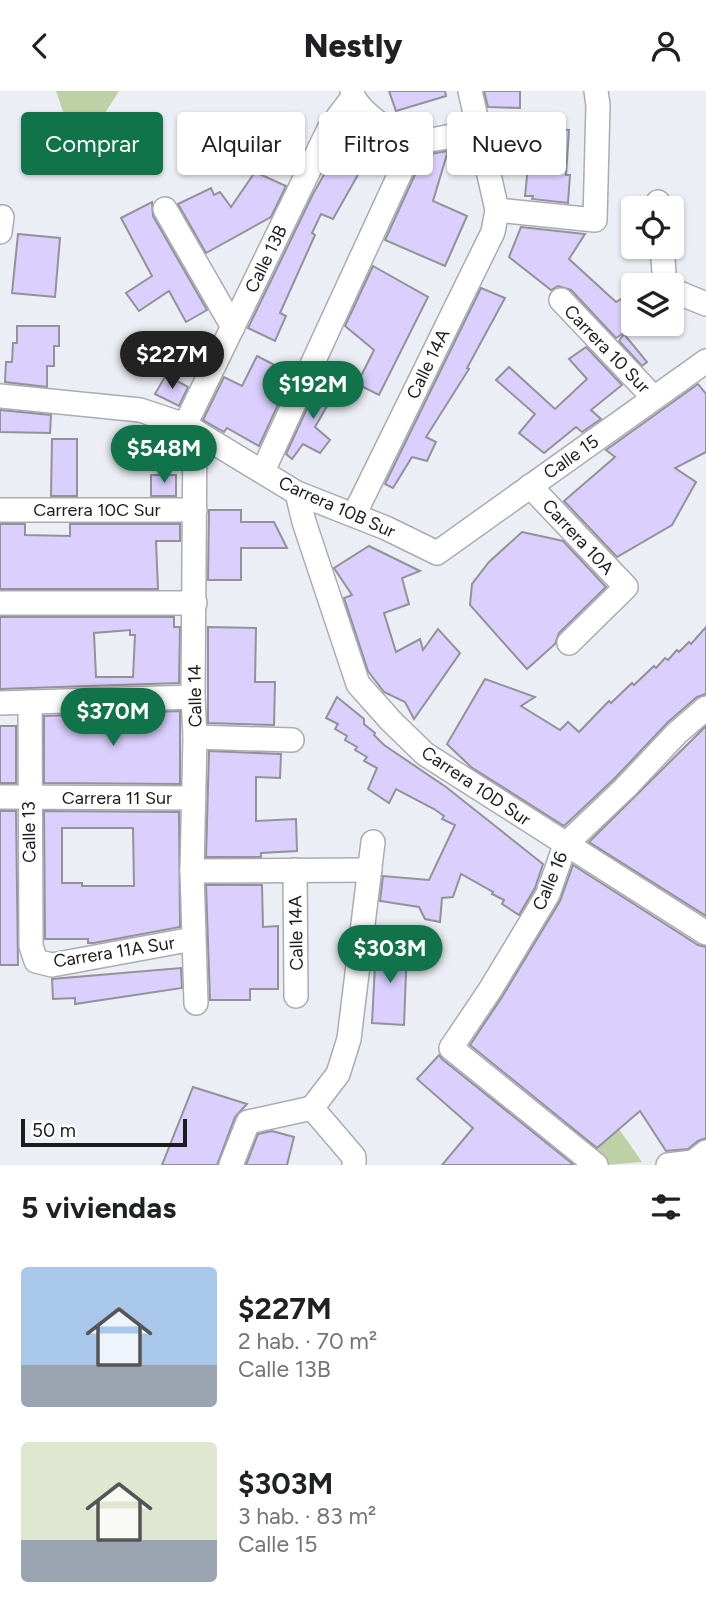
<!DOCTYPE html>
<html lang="es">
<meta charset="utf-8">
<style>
body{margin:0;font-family:Figtree,sans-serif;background:#f2f2f2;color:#202124;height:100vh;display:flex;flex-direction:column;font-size:26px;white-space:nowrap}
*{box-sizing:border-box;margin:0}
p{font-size:23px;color:#757577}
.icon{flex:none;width:38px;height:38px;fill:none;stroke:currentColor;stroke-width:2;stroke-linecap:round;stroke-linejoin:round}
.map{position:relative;height:1074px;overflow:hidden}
.side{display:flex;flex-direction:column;background:#fff;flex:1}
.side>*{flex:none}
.guide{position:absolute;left:21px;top:21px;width:665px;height:63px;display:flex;gap:14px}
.controls{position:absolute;left:621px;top:105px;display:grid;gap:14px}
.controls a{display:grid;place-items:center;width:63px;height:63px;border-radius:7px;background:#fff;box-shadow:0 2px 5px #0004;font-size:35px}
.scale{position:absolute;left:21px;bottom:18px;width:166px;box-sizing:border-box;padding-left:7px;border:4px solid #1b1c1e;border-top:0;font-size:19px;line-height:24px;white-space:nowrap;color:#1b1c1e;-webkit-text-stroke:5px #fff;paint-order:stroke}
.price{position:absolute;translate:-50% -60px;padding:0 16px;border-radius:24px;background:#11734a;color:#fff;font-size:23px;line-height:46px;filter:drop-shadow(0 2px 4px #0008)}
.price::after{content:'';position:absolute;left:50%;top:42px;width:21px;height:16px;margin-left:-10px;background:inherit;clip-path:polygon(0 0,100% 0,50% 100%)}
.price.selected{background:#222;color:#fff}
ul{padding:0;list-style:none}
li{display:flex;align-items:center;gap:21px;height:175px;padding:0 21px}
li span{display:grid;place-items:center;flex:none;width:196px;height:140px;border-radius:7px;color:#555}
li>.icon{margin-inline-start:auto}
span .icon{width:84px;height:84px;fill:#fffc;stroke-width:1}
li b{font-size:30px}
h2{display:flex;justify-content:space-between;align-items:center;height:84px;padding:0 21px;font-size:30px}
.pill{padding:0 24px;border-radius:7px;background:#fff;box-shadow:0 2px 5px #0004;font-size:24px;line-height:63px}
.pill.selected{background:#11734a;color:#fff}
header{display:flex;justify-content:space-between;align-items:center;height:91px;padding:0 21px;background:#fff;font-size:32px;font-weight:800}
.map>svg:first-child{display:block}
.green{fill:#bed0a5}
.building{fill:#dacffd;stroke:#939298;stroke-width:2;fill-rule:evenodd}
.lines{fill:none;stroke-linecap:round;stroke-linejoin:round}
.street-casing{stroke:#aaacb3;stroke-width:26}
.street{stroke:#fff;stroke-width:23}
.labels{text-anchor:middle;stroke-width:5;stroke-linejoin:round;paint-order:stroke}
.street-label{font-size:18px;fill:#1b1c1e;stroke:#fff}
</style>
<header><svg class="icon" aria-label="back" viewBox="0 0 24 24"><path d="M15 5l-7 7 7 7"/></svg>Nestly<svg class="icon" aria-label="person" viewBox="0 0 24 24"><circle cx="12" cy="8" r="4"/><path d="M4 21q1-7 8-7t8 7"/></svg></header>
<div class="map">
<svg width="706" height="1074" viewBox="0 0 706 1074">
<rect width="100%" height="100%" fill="#ebeef4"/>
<!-- green -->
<g class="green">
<path d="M 56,0 L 119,0 L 78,65 Z"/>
<path d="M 589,995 L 642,1071 L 606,1074 L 561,1039 Z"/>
</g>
<!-- building -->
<g class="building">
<path d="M 389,0 L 445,0 L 446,5 L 396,20 Z"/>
<path d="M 484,0 L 520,0 L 520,17 L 488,16 Z"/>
<path d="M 353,29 L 374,46 L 374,50 L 355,80 L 359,82 L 333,128 L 321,123 L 312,142 L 315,144 L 280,222 L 286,225 L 275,250 L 248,237 L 313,103 L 343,50 L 340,48 L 341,45 Z"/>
<path d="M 532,36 L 569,39 L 566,84 L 570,84 L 568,112 L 532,108 L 533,105 L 525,105 Z"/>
<path d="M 448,60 L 433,110 L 467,125 L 445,175 L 385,149 L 424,64 Z"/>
<path d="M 255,81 L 286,95 L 271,126 L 206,162 L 178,113 L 211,97 L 214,104 L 220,101 L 231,116 Z"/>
<path d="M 152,111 L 153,125 L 207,219 L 186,231 L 169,200 L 139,220 L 126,202 L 152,185 L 121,127 Z"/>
<path d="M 521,136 L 585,143 L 569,168 L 616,211 L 621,208 L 634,227 L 634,233 L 638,233 L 616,247 L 571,199 L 558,195 L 551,199 L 509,166 Z"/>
<path d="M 18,143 L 60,147 L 55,206 L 12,202 Z"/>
<path d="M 373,175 L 428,206 L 379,304 L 357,293 L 374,259 L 345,235 Z"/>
<path d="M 481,197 L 505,207 L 467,277 L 469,278 L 426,346 L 436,351 L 427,370 L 412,366 L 393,397 L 385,393 Z"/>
<path d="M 17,235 L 59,235 L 59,255 L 54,255 L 54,275 L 47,275 L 47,296 L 5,291 L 6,271 L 12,271 L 13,252 L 17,252 Z"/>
<path d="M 624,243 L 647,271 L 642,275 L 619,250 Z"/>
<path d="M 586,256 L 622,294 L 591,319 L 601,328 L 582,341 L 576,336 L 544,362 L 519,342 L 535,323 L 496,289 L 509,276 L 555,318 L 587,288 L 569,268 Z"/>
<path d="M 257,265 L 292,283 L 259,355 L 227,337 L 224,341 L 203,329 L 224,286 L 242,295 Z"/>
<path d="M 166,284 L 188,296 L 179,315 L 155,303 Z"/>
<path d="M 321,287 L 338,296 L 315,336 L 330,349 L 320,362 L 303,353 L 292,368 L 286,363 Z"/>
<path d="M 698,293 L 706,303 L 706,361 L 675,377 L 696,391 L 672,434 L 617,466 L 564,410 L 615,366 L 606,359 Z"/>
<path d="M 0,319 L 51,324 L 50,342 L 0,341 Z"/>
<path d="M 52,348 L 77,348 L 77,405 L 51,405 Z"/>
<rect x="151" y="384" width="25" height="21"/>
<path d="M 209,419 L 241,419 L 241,431 L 274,431 L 287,457 L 241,457 L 241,489 L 208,489 Z"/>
<path d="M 0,433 L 25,433 L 25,444 L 70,445 L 70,433 L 180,433 L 180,450 L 156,450 L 158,498 L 0,498 Z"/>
<path d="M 522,441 L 563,450 L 606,496 L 559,542 L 555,553 L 527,578 L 470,514 L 472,493 L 489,471 Z"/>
<path d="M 369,455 L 420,480 L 402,487 L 409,513 L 384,522 L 396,561 L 420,548 L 423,559 L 438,538 L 460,562 L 414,628 L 405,611 L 384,601 L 368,580 L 344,507 L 352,504 L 334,477 Z"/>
<path d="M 0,526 L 174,526 L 174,536 L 180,536 L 179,592 L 0,598 ZM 130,539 L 130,544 L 135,544 L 133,586 L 96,586 L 94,542 Z"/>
<path d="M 208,536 L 256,537 L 255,591 L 275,591 L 274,634 L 208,632 Z"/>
<path d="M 706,536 L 706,603 L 697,606 L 668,631 L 615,687 L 564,735 L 471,676 L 447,653 L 485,588 L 535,606 L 521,615 L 560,639 L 568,631 L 579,641 L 609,610 L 611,612 L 632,592 L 634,594 L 654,575 L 656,577 L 665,567 L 668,569 L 677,559 L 679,561 L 689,551 L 691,553 Z"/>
<path d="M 337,606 L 364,628 L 364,633 L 375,642 L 374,644 L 384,654 L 446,696 L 543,773 L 535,797 L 519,824 L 502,813 L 504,809 L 492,803 L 493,801 L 461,783 L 453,806 L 442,807 L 440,831 L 425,828 L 419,816 L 380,810 L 383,785 L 429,789 L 455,734 L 442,728 L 444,725 L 434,718 L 396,698 L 389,712 L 368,698 L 377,677 L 364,670 L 367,666 L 355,659 L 357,656 L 345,649 L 347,645 L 335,638 L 338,633 L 326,627 Z"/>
<path d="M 180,620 L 180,693 L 44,692 L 44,625 Z"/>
<rect x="0" y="635" width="16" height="57"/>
<path d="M 706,635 L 706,825 L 589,751 Z"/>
<path d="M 209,660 L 281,663 L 280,687 L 256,686 L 256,730 L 296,728 L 297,760 L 261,762 L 261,766 L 206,766 Z"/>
<path d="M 0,720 L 16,720 L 18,874 L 0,874 Z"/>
<path d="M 44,720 L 179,721 L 180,836 L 94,852 L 88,852 L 88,848 L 45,848 ZM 62,737 L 133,737 L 134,795 L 82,795 L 82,792 L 62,792 Z"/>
<path d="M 573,774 L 698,854 L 706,856 L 706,1047 L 698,1050 L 688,1058 L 666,1060 L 640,1020 L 597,1057 L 470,954 L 502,906 L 560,810 Z"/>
<path d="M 206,794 L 262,794 L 263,836 L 278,835 L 278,898 L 250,898 L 250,909 L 210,909 Z"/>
<path d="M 376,854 L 407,856 L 404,934 L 372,932 Z"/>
<path d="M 181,877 L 182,897 L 75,913 L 75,907 L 53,908 L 52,888 Z"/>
<path d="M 439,964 L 442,968 L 574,1074 L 442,1074 L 473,1037 L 417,988 Z"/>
<path d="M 193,996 L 247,1013 L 235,1026 L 217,1074 L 162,1074 Z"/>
<path d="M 272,1040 L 294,1046 L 287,1074 L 246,1074 L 258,1043 Z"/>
</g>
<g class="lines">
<!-- street casing -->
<g class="street-casing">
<g id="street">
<path d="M 352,0 C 354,19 396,46 414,50 C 425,52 465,42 479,39"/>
<path d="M 658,111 L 659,117"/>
<path d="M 165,118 L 233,236"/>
<path d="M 497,119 L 595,129 L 598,14 L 596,0"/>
<path d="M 0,141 L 2,126"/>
<path d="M 662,156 L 665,194"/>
<path d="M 672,199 L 706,213"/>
<path d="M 561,209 L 654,307"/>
<path d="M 0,305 L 140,319 L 185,334 L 297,402 L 386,437 L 437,462 L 706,270"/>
<path d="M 185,334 L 329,38 L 353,6"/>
<path d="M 195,340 L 193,606 L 195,646 L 192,780 L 196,912"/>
<path d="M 263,380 L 415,50"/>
<path d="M 530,395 L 626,496 L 569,552"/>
<path d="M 297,402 L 304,431 L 358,593 L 391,630 L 425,663 L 706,842"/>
<path d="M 0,419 L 195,419"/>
<path d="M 354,424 L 493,141 L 497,119 L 470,0"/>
<path d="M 0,512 L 195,512"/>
<path d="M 30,611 L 31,855 L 36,870 L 52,874 L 193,848"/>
<path d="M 0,612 L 193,606"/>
<path d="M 195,646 L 292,649"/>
<path d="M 0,706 L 193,707"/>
<path d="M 295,779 L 296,905"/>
<path d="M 192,780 L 370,779"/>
<path d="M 312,1017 L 338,983 L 349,948 L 373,751"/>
<path d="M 312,1017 L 354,1066 L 354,1074"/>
<path d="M 231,1074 L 248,1031 L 312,1017"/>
<path d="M 596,1074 L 451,957 L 490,899 L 548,803 L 565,754 L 625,697 L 677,642 L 706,617"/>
<path d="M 668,1074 L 693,1071 L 706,1061"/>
</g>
</g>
<!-- street -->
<use href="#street" class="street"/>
</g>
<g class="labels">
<!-- street labels -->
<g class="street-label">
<text transform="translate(266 168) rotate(-64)" y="6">Calle 13B</text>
<text transform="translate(607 258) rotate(46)" y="6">Carrera 10 Sur</text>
<text transform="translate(428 273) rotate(-64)" y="6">Calle 14A</text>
<text transform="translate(571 366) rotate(-35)" y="6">Calle 15</text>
<text transform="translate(337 416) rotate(24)" y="6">Carrera 10B Sur</text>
<text x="97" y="425">Carrera 10C Sur</text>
<text transform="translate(578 446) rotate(47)" y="6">Carrera 10A</text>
<text transform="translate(195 605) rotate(-91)" y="6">Calle 14</text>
<text transform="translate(476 695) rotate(34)" y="6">Carrera 10D Sur</text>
<text x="117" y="713">Carrera 11 Sur</text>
<text transform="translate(29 741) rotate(-91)" y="6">Calle 13</text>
<text transform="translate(550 790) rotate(-67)" y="6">Calle 16</text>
<text transform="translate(296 842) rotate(-91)" y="6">Calle 14A</text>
<text transform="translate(114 861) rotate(-9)" y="6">Carrera 11A Sur</text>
</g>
</g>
</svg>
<div class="controls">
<a><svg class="icon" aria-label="locate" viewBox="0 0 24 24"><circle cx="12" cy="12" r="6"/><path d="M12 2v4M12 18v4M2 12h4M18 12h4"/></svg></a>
<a><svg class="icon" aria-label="layers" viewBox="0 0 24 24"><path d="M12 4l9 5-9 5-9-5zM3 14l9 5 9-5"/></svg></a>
</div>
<div class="scale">50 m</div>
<b class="price selected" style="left:172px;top:300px">$227M</b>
<b class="price" style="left:313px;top:330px">$192M</b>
<b class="price" style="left:164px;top:394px">$548M</b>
<b class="price" style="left:113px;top:657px">$370M</b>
<b class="price" style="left:390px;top:894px">$303M</b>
<div class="guide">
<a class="pill selected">Comprar</a>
<a class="pill">Alquilar</a>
<a class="pill">Filtros</a>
<a class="pill">Nuevo</a>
</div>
</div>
<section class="side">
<h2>5 viviendas<svg class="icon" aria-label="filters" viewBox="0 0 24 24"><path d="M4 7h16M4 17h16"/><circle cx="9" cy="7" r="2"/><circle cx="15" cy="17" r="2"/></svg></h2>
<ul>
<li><span style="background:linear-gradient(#a9c7e8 70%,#9aa5b1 0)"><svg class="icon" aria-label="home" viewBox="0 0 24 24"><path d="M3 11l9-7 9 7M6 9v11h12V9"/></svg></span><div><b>$227M</b><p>2 hab. · 70 m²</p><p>Calle 13B</p></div></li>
<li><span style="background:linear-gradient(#dfe7d0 70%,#9aa5b1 0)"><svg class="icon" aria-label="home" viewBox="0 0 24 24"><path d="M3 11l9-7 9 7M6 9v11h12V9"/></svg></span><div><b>$303M</b><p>3 hab. · 83 m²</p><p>Calle 15</p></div></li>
</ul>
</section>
